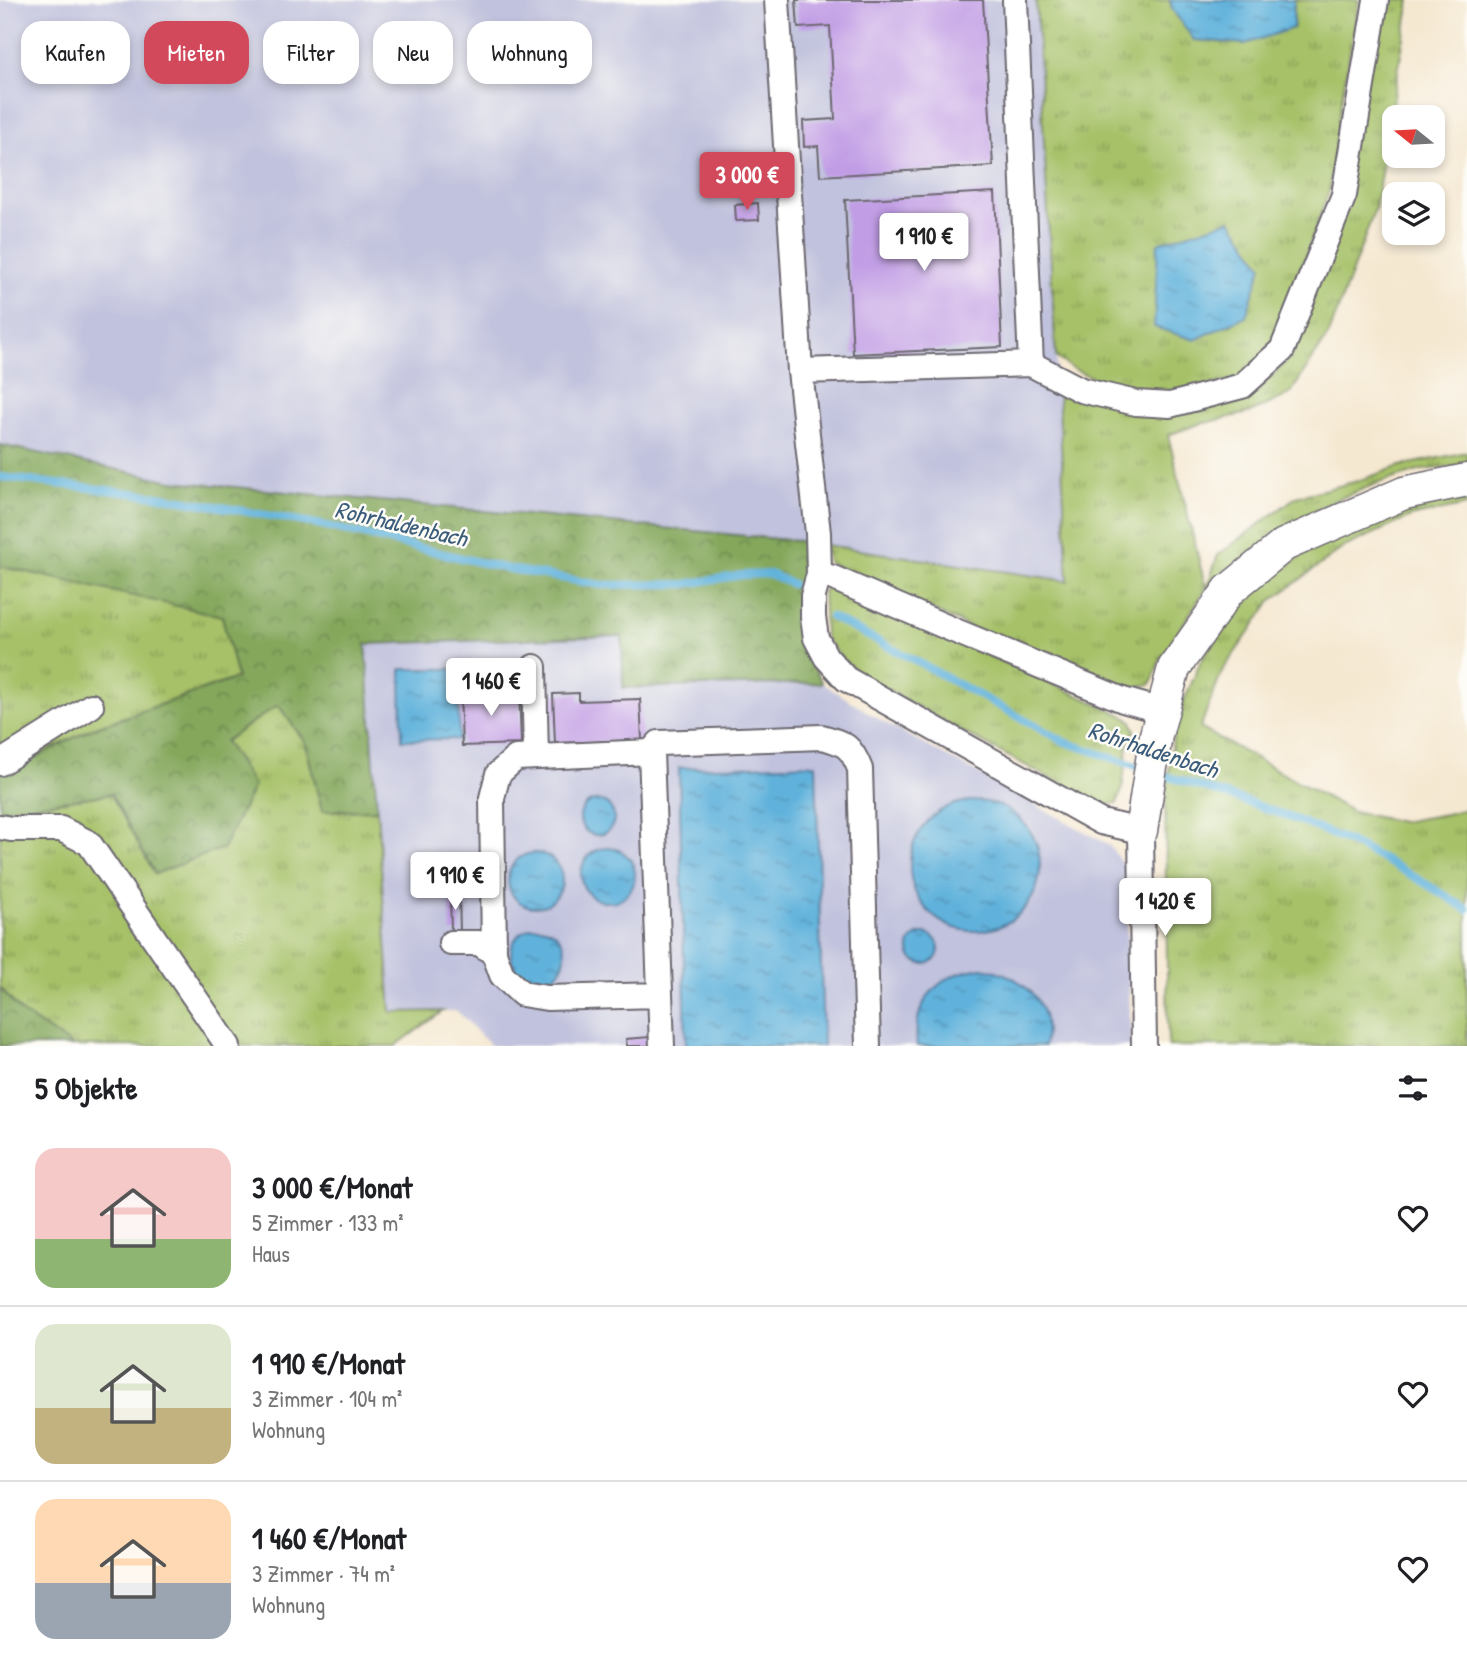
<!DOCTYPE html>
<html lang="de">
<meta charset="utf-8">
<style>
body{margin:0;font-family:"Patrick Hand",sans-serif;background:#f2f2f2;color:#202124;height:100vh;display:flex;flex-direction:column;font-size:26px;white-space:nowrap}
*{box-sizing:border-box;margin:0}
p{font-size:23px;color:#757577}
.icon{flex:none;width:38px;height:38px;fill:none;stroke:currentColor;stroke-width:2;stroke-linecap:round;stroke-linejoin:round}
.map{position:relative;height:1046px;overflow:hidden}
.panel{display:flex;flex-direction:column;background:#fff;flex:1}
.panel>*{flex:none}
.hud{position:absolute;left:21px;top:21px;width:700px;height:63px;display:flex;gap:14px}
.needle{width:46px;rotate:288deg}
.fabs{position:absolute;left:1382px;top:105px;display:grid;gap:14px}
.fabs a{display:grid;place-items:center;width:63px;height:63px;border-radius:14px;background:#fff;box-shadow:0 4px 10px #0003;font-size:35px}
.price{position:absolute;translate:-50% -60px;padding:0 16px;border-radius:7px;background:#fff;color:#222;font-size:23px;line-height:46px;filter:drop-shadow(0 2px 4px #0008)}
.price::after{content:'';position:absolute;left:50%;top:42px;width:21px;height:16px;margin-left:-10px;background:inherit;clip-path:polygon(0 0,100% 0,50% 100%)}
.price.on{background:#d1495b;color:#fff}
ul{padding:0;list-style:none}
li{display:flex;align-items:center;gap:21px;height:175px;padding:0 35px}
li+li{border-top:2px solid #e0e0e0}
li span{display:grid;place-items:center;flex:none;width:196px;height:140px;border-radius:21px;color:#555}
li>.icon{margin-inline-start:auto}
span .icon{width:84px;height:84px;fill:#fffc;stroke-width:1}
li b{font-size:30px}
h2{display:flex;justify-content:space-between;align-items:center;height:84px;padding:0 35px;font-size:30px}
.tag{padding:0 24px;border-radius:21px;background:#fff;box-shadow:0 4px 10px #0003;font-size:24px;line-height:63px}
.tag.on{background:#d1495b;color:#fff}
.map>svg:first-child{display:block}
.industrial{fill:#c1c2dd}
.grass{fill:url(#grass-tufts);stroke:#647251;stroke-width:2}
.forest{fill:url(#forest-crowns);stroke:#53644c;stroke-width:2}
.water{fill:url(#water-ripples);stroke:#426a8c;stroke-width:2}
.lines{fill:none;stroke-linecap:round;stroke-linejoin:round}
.stream{stroke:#61b2dc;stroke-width:8}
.building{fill:#c19de5}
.minor-casing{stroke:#6c6770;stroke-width:28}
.major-casing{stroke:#6c6770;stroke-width:35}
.minor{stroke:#fff;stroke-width:24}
.major{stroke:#fff;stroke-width:32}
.labels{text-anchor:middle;stroke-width:5;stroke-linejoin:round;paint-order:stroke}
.water-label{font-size:24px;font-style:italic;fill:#3b5c7b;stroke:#fdfcf7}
</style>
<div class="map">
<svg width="1467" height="1046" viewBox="0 0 1467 1046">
<defs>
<pattern id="grass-tufts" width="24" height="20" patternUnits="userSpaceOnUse" patternTransform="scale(1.75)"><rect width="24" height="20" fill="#a6c167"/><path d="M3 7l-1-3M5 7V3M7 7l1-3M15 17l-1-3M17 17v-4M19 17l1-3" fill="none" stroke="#879c56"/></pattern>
<pattern id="forest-crowns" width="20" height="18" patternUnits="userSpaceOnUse" patternTransform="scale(1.75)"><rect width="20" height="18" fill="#84a75c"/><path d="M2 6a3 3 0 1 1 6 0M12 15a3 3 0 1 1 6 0" fill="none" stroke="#6c884d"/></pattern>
<pattern id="water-ripples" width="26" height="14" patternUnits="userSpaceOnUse" patternTransform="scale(1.75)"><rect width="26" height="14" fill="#61b2dc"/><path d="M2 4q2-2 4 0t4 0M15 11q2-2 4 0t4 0" fill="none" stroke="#5090b4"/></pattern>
</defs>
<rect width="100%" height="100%" fill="#fdfcf7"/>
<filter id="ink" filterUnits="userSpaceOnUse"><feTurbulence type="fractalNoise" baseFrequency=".0143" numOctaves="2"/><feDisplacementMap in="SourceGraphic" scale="14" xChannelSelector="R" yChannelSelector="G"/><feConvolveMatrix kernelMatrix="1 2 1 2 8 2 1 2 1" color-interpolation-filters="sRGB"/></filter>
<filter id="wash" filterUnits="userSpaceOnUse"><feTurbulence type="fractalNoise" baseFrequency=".00686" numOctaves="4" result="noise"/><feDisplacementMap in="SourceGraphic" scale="28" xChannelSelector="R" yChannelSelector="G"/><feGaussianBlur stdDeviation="1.57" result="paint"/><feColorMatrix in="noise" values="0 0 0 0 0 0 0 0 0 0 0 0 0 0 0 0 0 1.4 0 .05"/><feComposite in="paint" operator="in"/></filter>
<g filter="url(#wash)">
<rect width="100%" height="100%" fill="#f5e8d1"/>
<!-- industrial -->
<g class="industrial">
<path d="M 0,0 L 1036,0 L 1069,582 L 809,542 L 172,481 L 0,445 Z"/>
<path d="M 622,636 L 624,688 L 822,683 L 880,720 L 1109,845 L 1125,867 L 1131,1046 L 491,1046 L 457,1011 L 391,1012 L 365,644 Z"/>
</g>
<!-- grass -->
<g class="grass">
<path d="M 1036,0 L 1170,0 L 1172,9 L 1293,28 L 1294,0 L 1359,0 L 1340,109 L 1329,191 L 1275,342 L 1237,379 L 1172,393 L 1142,391 L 1107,384 L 1071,368 L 1056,357 Z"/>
<path d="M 1387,0 L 1410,0 L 1375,209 L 1329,334 L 1290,394 L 1252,412 L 1196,425 L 1168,435 L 1206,589 L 1218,555 L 1296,497 L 1358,481 L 1400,466 L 1467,452 L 1467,465 L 1422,470 L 1378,483 L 1331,502 L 1283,528 L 1230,569 L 1205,590 L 1160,660 L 1151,684 L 1130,688 L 967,626 L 828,562 L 825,545 L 1068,581 L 1058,385 L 1218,403 L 1258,391 L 1294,353 Z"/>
<path d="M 1467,493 L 1467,505 L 1410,517 L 1344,547 L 1271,601 L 1222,671 L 1200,728 L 1353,812 L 1401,822 L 1446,814 L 1467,809 L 1467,1046 L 1168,1046 L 1165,801 L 1175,722 L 1203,656 L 1260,587 L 1329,535 L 1381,514 Z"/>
<path d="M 0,566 L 222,615 L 237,678 L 93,728 L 0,775 Z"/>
<path d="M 831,586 L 1118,713 L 1132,721 L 1135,732 L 1129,738 L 1122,790 L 1117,803 L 1102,806 L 959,730 L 859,673 L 842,659 L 825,637 L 823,591 Z"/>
<path d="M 278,704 L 305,742 L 322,811 L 377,810 L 391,1012 L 443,1011 L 395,1046 L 73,1046 L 22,1013 L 0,988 L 0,810 L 111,794 L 155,874 L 225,741 Z"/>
</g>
<!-- forest -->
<g class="forest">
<path d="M 0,445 L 172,481 L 809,542 L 806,573 L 797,600 L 800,638 L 822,683 L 623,688 L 622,636 L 366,644 L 377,810 L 322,811 L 305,742 L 278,705 L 225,741 L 254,786 L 223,848 L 155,874 L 111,794 L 0,810 L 0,775 L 93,728 L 237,678 L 222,616 L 0,566 Z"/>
<path d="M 0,988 L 22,1013 L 73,1046 L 0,1046 Z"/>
</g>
<!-- water -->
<g class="water">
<path d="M 1170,0 L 1294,0 L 1293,28 L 1245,44 L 1194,40 L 1172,9 Z"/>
<path d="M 1231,220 L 1262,266 L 1246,316 L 1195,340 L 1154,327 L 1158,243 Z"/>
<path d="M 458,669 L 459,739 L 402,740 L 401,669 Z"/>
<path d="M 816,764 L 823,1046 L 686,1046 L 679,768 Z"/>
<circle cx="597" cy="818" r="17"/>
<circle cx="975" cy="866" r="65"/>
<circle cx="608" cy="875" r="27"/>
<circle cx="535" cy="880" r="27"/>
<circle cx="538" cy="954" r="27"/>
<circle cx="924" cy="949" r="15"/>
<path d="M 982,968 C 1022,974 1054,1003 1044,1046 L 917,1046 C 912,1001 939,973 982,968 Z"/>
</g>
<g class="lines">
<!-- stream -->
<g class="stream">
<path d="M 0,477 L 164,497 L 322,525 L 504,568 L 601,585 L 685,584 L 743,575 L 770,574 L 792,584"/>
<path d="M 831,617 L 916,661 L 1065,742 L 1145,769"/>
<path d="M 1157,773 C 1219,793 1281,811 1340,838 C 1385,858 1426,884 1467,909"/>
</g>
</g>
<g id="blocks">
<!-- building -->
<g class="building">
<path d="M 796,0 L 983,0 L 993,166 L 820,176 L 818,146 L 804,147 L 803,121 L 835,119 L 830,26 L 798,28 Z"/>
<path d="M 995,192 L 1002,347 L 853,354 L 845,200 Z"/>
<path d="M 758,203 L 759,220 L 736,221 L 735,205 Z"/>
<path d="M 519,689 L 521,744 L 462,746 L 460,692 Z"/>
<path d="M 579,693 L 579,701 L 640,699 L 642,740 L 555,743 L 553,694 Z"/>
<path d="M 450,892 L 459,892 L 460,932 L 451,932 Z"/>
<path d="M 650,1037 L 650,1046 L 627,1046 L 626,1039 Z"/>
</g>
</g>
</g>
<g filter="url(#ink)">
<use href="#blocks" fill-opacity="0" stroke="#6c6770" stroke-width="2"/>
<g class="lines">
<!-- minor casing -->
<g class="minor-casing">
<g id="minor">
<path d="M 777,0 L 800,371"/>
<path d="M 1015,0 L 1031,364"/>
<path d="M 819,574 L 833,578 L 958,632 L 1123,700 L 1162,711"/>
<path d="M 534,667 L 536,757"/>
<path d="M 651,752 L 659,743 L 822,737 C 845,743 851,746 860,769 L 868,1046"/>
<path d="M 0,763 L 91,706"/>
<path d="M 0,827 L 11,829 L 61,829 L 89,843 L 228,1046"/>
<path d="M 451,943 L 479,943 L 494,953"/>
<path d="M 659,995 L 547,998 L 522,994 L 502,975 L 494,953 L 492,798 L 498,774 L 516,758 L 651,752 C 654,850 658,948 662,1046"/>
<path d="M 1144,1046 L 1141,831 L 1101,822 L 846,679 L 826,657 L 816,638 L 813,617 L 813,596 L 819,574 L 818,533 L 800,371 L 1031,364 L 1081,390 L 1136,403 L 1170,405 L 1242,386 L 1282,350 L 1344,195 L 1376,0"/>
</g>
</g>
<!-- major casing -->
<g class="major-casing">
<path id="major" d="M 1141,831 L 1156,735 L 1174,668 L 1229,590 L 1284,545 L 1404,493 L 1467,480"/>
</g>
<!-- minor -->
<use href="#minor" class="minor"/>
<!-- major -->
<use href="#major" class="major"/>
</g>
</g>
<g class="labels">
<!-- water labels -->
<g class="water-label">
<text transform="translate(401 524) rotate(13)" y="8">Rohrhaldenbach</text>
<text transform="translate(1153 750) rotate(18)" y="8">Rohrhaldenbach</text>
</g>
</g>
</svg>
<div class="fabs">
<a><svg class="needle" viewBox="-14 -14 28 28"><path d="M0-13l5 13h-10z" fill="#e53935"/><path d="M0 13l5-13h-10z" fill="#757577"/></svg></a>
<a><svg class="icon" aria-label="layers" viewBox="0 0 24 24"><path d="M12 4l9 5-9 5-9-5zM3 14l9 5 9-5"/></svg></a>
</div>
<b class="price on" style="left:747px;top:212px">3 000 €</b>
<b class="price" style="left:924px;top:273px">1 910 €</b>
<b class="price" style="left:491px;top:718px">1 460 €</b>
<b class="price" style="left:455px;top:912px">1 910 €</b>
<b class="price" style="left:1165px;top:938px">1 420 €</b>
<div class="hud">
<a class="tag">Kaufen</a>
<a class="tag on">Mieten</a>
<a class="tag">Filter</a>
<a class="tag">Neu</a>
<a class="tag">Wohnung</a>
</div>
</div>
<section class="panel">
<h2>5 Objekte<svg class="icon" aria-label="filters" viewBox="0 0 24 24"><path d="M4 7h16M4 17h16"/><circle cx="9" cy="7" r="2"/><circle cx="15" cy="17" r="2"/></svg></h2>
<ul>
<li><span style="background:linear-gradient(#f6c9c9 65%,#8fb573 0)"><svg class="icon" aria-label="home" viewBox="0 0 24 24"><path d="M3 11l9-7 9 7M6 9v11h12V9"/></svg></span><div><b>3 000 €/Monat</b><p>5 Zimmer · 133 m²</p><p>Haus</p></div><svg class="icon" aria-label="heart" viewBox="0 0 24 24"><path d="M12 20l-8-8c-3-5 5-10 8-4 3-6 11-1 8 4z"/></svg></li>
<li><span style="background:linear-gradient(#dfe7d0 60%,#c2b280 0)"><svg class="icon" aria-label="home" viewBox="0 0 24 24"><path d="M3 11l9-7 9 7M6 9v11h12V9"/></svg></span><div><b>1 910 €/Monat</b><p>3 Zimmer · 104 m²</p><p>Wohnung</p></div><svg class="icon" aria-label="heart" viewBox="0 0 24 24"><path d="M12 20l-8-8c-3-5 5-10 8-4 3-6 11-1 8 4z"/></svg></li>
<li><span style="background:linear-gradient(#ffd9b3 60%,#9aa5b1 0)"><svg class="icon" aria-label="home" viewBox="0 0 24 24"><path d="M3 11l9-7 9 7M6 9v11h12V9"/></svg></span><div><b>1 460 €/Monat</b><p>3 Zimmer · 74 m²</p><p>Wohnung</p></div><svg class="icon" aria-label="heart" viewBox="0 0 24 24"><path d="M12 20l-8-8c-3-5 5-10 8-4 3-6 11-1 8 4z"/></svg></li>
</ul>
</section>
